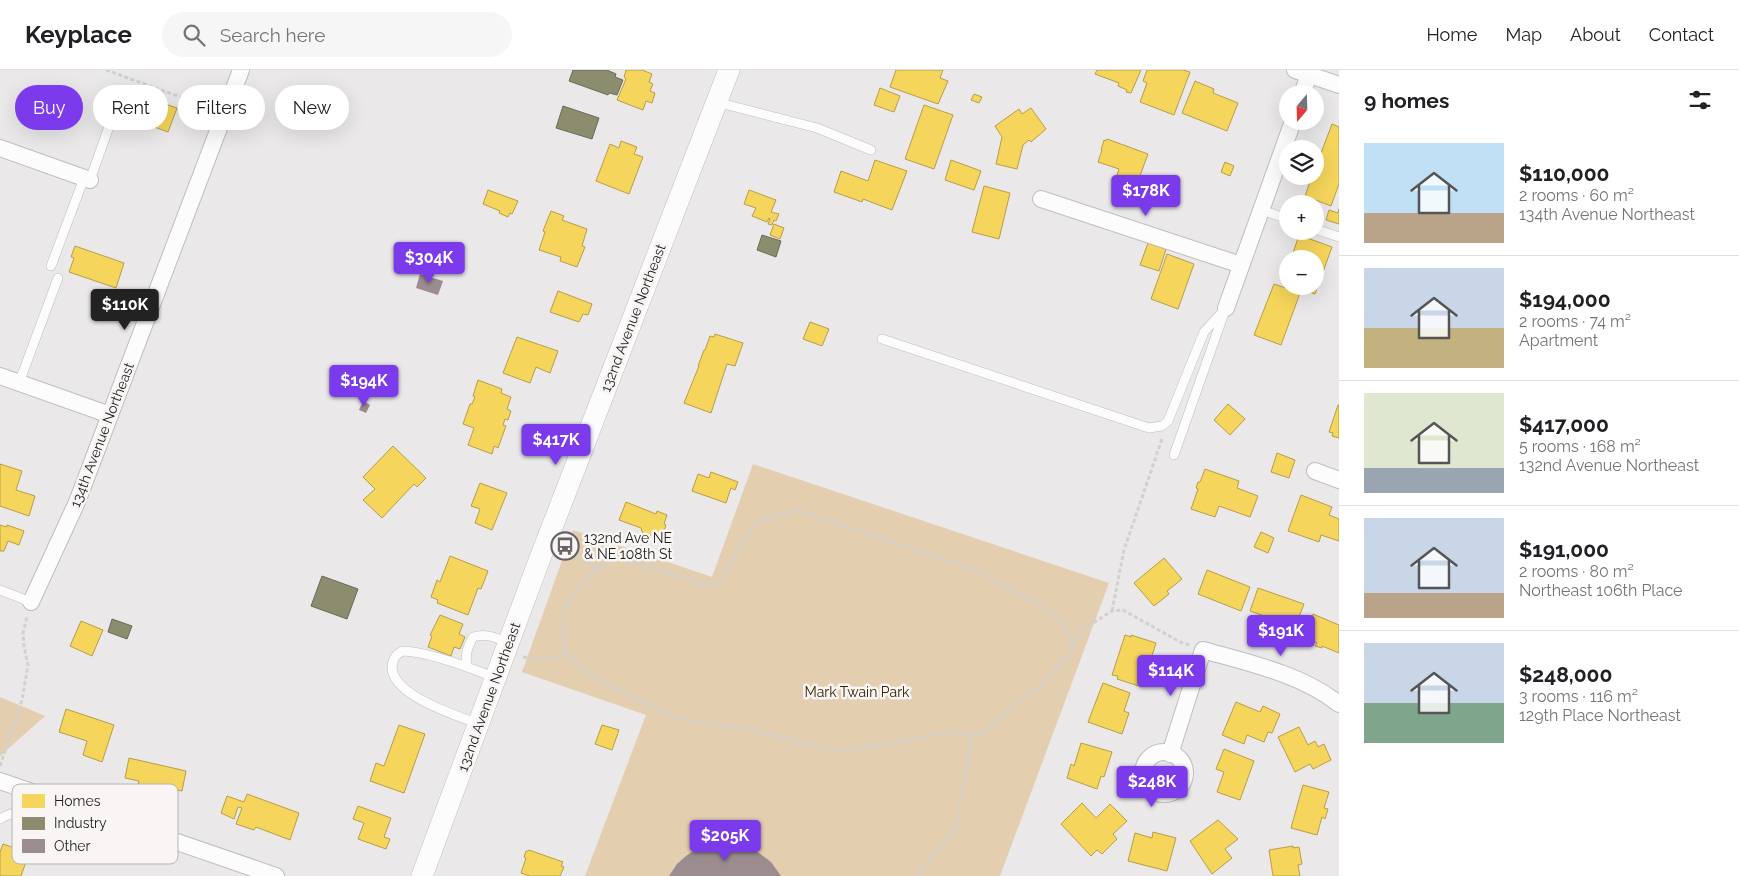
<!DOCTYPE html>
<meta charset="utf-8">
<style>
body{margin:0;font-family:Raleway,sans-serif;background:#f6f6f6;color:#202124;height:100vh;display:flex;flex-direction:column;font-size:19px;white-space:nowrap}
*{box-sizing:border-box;margin:0}
p{font-size:16px;color:#757577}
.icon{flex:none;width:28px;height:28px;fill:none;stroke:currentColor;stroke-width:2;stroke-linecap:round;stroke-linejoin:round}
.map{position:relative;flex:1;overflow:hidden}
.sheet{display:flex;flex-direction:column;background:#fff;width:400px}
.sheet>*{flex:none}
.banner{position:absolute;left:15px;top:15px;width:475px;height:45px;display:flex;gap:10px}
.needle{width:32px;rotate:199deg}
.fabs{position:absolute;left:1279px;top:15px;display:grid;gap:10px}
.fabs a{display:grid;place-items:center;width:45px;height:45px;border-radius:50%;background:#fff;box-shadow:0 5px 20px #0002;font-size:25px}
.price{position:absolute;translate:-50% -42px;padding:0 11px;border-radius:5px;background:#7c3aed;color:#fff;font-size:16px;line-height:32px;filter:drop-shadow(0 1px 2px #0008)}
.price::after{content:'';position:absolute;left:50%;top:30px;width:15px;height:11px;margin-left:-8px;background:inherit;clip-path:polygon(0 0,100% 0,50% 100%)}
.price.current{background:#222;color:#fff}
ul{padding:0;list-style:none}
li{display:flex;align-items:center;gap:15px;height:125px;padding:0 25px}
li+li{border-top:1px solid #e0e0e0}
li span{display:grid;place-items:center;flex:none;width:140px;height:100px;border-radius:0px;color:#555}
li>.icon{margin-inline-start:auto}
span .icon{width:60px;height:60px;fill:#fffc;stroke-width:1}
li b{font-size:21px}
h2{display:flex;justify-content:space-between;align-items:center;height:60px;padding:0 25px;font-size:21px}
.tag{padding:0 18px;border-radius:22px;background:#fff;box-shadow:0 5px 20px #0002;font-size:18px;line-height:45px}
.tag.current{background:#7c3aed;color:#fff}
header{display:flex;align-items:center;gap:30px;box-sizing:border-box;height:70px;padding:0 25px;background:#fff;border-bottom:1px solid #e0e0e0}
header strong{font-size:24px}
nav{display:flex;gap:28px;margin-inline-start:auto;font-size:18px}
.search{width:350px;height:45px;background:#f6f6f6;display:flex;align-items:center;gap:12px;box-sizing:border-box;padding:0 18px;border-radius:28px;color:#757577;font-size:19px}
main{display:flex;flex:1;min-height:0}
.map>svg:first-child{display:block}
.green{fill:#e3ceaf}
.homes{fill:#f6d55c;stroke:#b69e49}
.industry{fill:#8c8c6e;stroke:#6b6b56}
.building{fill:#9b8c8f}
.lines{fill:none;stroke-linecap:round;stroke-linejoin:round}
.service-casing{stroke:#bfbdbd;stroke-width:10}
.minor-casing{stroke:#bfbdbd;stroke-width:18}
.tertiary-casing{stroke:#bfbdbd;stroke-width:22}
.path{stroke:#d1d1d0;stroke-width:3;stroke-dasharray:4 2.5;stroke-linecap:butt}
.service{stroke:#fcfcfc;stroke-width:9}
.minor{stroke:#fcfcfc;stroke-width:16}
.tertiary{stroke:#fcfcfc;stroke-width:21}
.labels{text-anchor:middle;stroke-width:5;stroke-linejoin:round;paint-order:stroke}
.street-label{font-size:14px;fill:#1f1e1d;stroke:#f8f5f4}
.poi-label{font-size:14px;fill:#1f1e1d;stroke:#f8f5f4;text-anchor:start}
.park-label{font-size:14px;fill:#372504;stroke:#f8f5f4}
.key{fill:#f8f5f4;stroke:#b7b4b4;stroke-width:1}
.key-label{font-size:14px;fill:#1f1e1d}
</style>
<header>
<strong>Keyplace</strong>
<div class="search"><svg class="icon" aria-label="search" viewBox="0 0 24 24"><circle cx="10" cy="10" r="6"/><path d="M15 15l6 6"/></svg>Search here</div>
<nav><a>Home</a><a>Map</a><a>About</a><a>Contact</a></nav>
</header>
<main>
<div class="map">
<svg width="1339" height="806" viewBox="0 0 1339 806">
<rect width="100%" height="100%" fill="#eae8e8"/>
<!-- green -->
<g class="green">
<path d="M 753,394 L 1109,513 L 1000,806 L 585,806 L 646,645 L 522,602 L 573,460 L 712,507 Z"/>
<path d="M 0,627 L 45,646 L 0,686 Z"/>
</g>
<!-- homes -->
<g class="homes">
<path d="M 626,0 L 642,0 L 652,4 L 649,12 L 653,14 L 650,21 L 655,23 L 652,33 L 646,31 L 643,40 L 617,30 L 626,9 L 624,7 Z"/>
<path d="M 896,0 L 943,0 L 940,8 L 948,11 L 938,34 L 890,17 Z"/>
<path d="M 1097,0 L 1141,0 L 1131,23 L 1126,22 L 1127,20 L 1118,16 L 1119,13 L 1095,4 Z"/>
<path d="M 1147,0 L 1183,0 L 1190,2 L 1174,45 L 1140,32 L 1147,13 L 1143,11 Z"/>
<path d="M 1195,11 L 1214,19 L 1213,23 L 1238,33 L 1227,61 L 1182,43 Z"/>
<path d="M 880,18 L 900,26 L 894,42 L 874,35 Z"/>
<path d="M 134,23 L 177,38 L 168,62 L 127,47 Z"/>
<path d="M 974,24 L 982,27 L 979,33 L 971,30 Z"/>
<path d="M 924,35 L 953,45 L 934,99 L 905,89 Z"/>
<path d="M 1031,38 L 1046,59 L 1031,72 L 1029,70 L 1023,75 L 1017,99 L 996,94 L 1002,67 L 995,56 L 1019,39 L 1022,44 Z"/>
<path d="M 1332,54 L 1339,57 L 1339,114 L 1331,136 L 1305,126 L 1312,106 L 1315,106 L 1315,99 Z"/>
<path d="M 1107,69 L 1148,84 L 1133,125 L 1113,118 L 1119,99 L 1098,92 L 1102,80 L 1101,80 L 1104,70 L 1106,71 Z"/>
<path d="M 621,71 L 637,77 L 634,84 L 643,87 L 629,124 L 596,111 L 610,74 L 619,78 Z"/>
<path d="M 875,90 L 907,101 L 892,140 L 863,129 L 862,132 L 834,122 L 841,101 L 868,111 Z"/>
<path d="M 951,90 L 981,101 L 974,120 L 945,110 Z"/>
<path d="M 1225,92 L 1234,96 L 1230,106 L 1221,102 Z"/>
<path d="M 984,116 L 1010,123 L 999,169 L 972,162 Z"/>
<path d="M 488,120 L 518,131 L 512,144 L 510,143 L 508,147 L 499,143 L 500,141 L 483,134 Z"/>
<path d="M 749,120 L 776,130 L 771,142 L 779,144 L 776,151 L 774,150 L 772,155 L 768,154 L 770,149 L 769,148 L 767,152 L 752,146 L 756,138 L 744,134 Z"/>
<path d="M 1339,139 L 1339,154 L 1326,150 L 1329,140 L 1338,143 Z"/>
<path d="M 551,141 L 564,146 L 562,150 L 587,159 L 582,176 L 585,177 L 577,197 L 560,191 L 561,187 L 539,180 L 545,162 L 543,161 Z"/>
<path d="M 774,154 L 784,158 L 780,169 L 770,165 Z"/>
<path d="M 1299,165 L 1332,177 L 1315,224 L 1302,219 L 1303,217 L 1301,216 L 1315,216 L 1315,189 L 1291,189 Z"/>
<path d="M 1148,173 L 1166,179 L 1159,201 L 1140,195 Z"/>
<path d="M 75,176 L 124,193 L 116,218 L 69,202 L 74,188 L 71,187 Z"/>
<path d="M 1167,184 L 1194,194 L 1178,239 L 1151,229 Z"/>
<path d="M 1274,214 L 1300,223 L 1281,275 L 1254,265 Z"/>
<path d="M 558,221 L 592,234 L 588,245 L 583,244 L 579,252 L 550,242 Z"/>
<path d="M 810,252 L 829,259 L 822,276 L 803,269 Z"/>
<path d="M 715,264 L 743,273 L 735,296 L 727,294 L 711,343 L 684,333 L 699,296 L 698,296 L 704,280 L 705,280 L 710,266 L 714,267 Z"/>
<path d="M 517,267 L 558,281 L 550,303 L 536,297 L 530,313 L 503,303 Z"/>
<path d="M 478,310 L 502,319 L 501,323 L 511,327 L 507,339 L 511,341 L 508,350 L 505,349 L 503,355 L 506,356 L 498,378 L 494,376 L 492,384 L 468,375 L 474,358 L 463,354 L 470,334 L 472,334 L 475,327 L 473,326 Z"/>
<path d="M 1228,334 L 1245,349 L 1230,365 L 1214,350 Z"/>
<path d="M 1338,335 L 1339,335 L 1339,368 L 1332,366 L 1333,363 L 1329,362 Z"/>
<path d="M 393,376 L 426,408 L 417,417 L 414,414 L 382,448 L 363,430 L 375,419 L 363,407 Z"/>
<path d="M 1277,383 L 1295,390 L 1289,408 L 1271,402 Z"/>
<path d="M 0,394 L 22,401 L 16,420 L 35,426 L 29,446 L 0,436 Z"/>
<path d="M 1205,399 L 1239,411 L 1237,418 L 1258,426 L 1250,447 L 1219,436 L 1215,447 L 1191,439 L 1198,419 L 1196,418 L 1198,412 L 1200,412 Z"/>
<path d="M 711,402 L 738,412 L 735,420 L 731,418 L 726,433 L 692,421 L 698,404 L 709,408 Z"/>
<path d="M 480,413 L 507,423 L 492,460 L 475,453 L 480,439 L 471,436 Z"/>
<path d="M 1301,425 L 1332,437 L 1329,445 L 1339,449 L 1339,471 L 1321,465 L 1319,472 L 1288,461 Z"/>
<path d="M 626,432 L 656,444 L 657,441 L 667,445 L 664,454 L 666,455 L 663,463 L 661,462 L 659,466 L 654,464 L 648,466 L 643,464 L 641,458 L 619,450 Z"/>
<path d="M 0,455 L 7,457 L 7,455 L 24,461 L 19,475 L 8,471 L 4,481 L 0,481 Z"/>
<path d="M 1261,462 L 1274,468 L 1268,483 L 1254,477 Z"/>
<path d="M 450,486 L 488,501 L 481,519 L 478,518 L 468,545 L 437,533 L 438,530 L 431,527 L 437,510 L 440,512 Z"/>
<path d="M 1164,488 L 1182,509 L 1167,521 L 1169,524 L 1154,536 L 1134,513 Z"/>
<path d="M 1207,500 L 1250,517 L 1241,541 L 1198,524 Z"/>
<path d="M 1258,518 L 1304,534 L 1292,565 L 1272,558 L 1275,550 L 1250,541 Z"/>
<path d="M 1313,544 L 1339,555 L 1339,583 L 1322,576 L 1322,578 L 1315,576 L 1317,573 L 1304,567 Z"/>
<path d="M 440,545 L 463,554 L 459,564 L 465,567 L 460,579 L 454,577 L 451,586 L 428,577 L 432,566 L 430,565 Z"/>
<path d="M 81,551 L 103,560 L 92,586 L 70,576 Z"/>
<path d="M 1125,565 L 1131,567 L 1131,565 L 1156,573 L 1142,617 L 1117,609 L 1118,606 L 1112,605 Z"/>
<path d="M 1103,613 L 1130,623 L 1124,641 L 1129,643 L 1122,664 L 1088,652 Z"/>
<path d="M 1236,632 L 1260,642 L 1263,636 L 1280,644 L 1272,663 L 1268,662 L 1264,672 L 1247,665 L 1244,674 L 1222,665 Z"/>
<path d="M 66,639 L 114,655 L 102,692 L 83,685 L 87,671 L 59,662 Z"/>
<path d="M 399,655 L 425,664 L 404,723 L 370,711 L 376,693 L 384,696 Z"/>
<path d="M 602,655 L 619,660 L 612,680 L 595,674 Z"/>
<path d="M 1299,657 L 1308,675 L 1315,671 L 1318,677 L 1324,674 L 1331,690 L 1313,699 L 1310,694 L 1295,702 L 1278,667 Z"/>
<path d="M 1081,673 L 1112,682 L 1104,707 L 1101,706 L 1097,719 L 1067,708 L 1071,694 L 1074,696 Z"/>
<path d="M 1224,679 L 1254,691 L 1240,730 L 1217,722 L 1224,702 L 1216,699 Z"/>
<path d="M 129,688 L 186,701 L 182,721 L 164,717 L 163,722 L 138,717 L 139,711 L 125,708 Z"/>
<path d="M 1303,715 L 1329,722 L 1324,738 L 1328,739 L 1325,749 L 1322,747 L 1317,765 L 1291,758 Z"/>
<path d="M 247,724 L 299,743 L 290,770 L 256,757 L 254,760 L 236,754 L 242,738 L 238,737 L 234,749 L 221,743 L 227,726 L 244,732 Z"/>
<path d="M 1082,733 L 1096,748 L 1110,734 L 1127,751 L 1113,764 L 1117,769 L 1102,784 L 1097,780 L 1091,786 L 1061,754 Z"/>
<path d="M 358,736 L 391,748 L 384,767 L 390,769 L 386,779 L 358,769 L 364,753 L 353,749 Z"/>
<path d="M 1218,750 L 1238,769 L 1225,779 L 1232,788 L 1212,804 L 1190,771 Z"/>
<path d="M 22,758 L 45,766 L 39,781 L 31,778 L 21,806 L 0,806 L 0,782 L 3,774 L 15,778 Z"/>
<path d="M 1153,762 L 1176,768 L 1167,801 L 1128,791 L 1135,763 L 1152,768 Z"/>
<path d="M 1293,776 L 1293,778 L 1299,777 L 1302,794 L 1298,795 L 1300,806 L 1273,806 L 1269,780 Z"/>
<path d="M 529,780 L 563,792 L 561,796 L 564,797 L 560,806 L 530,806 L 521,803 L 526,788 L 524,787 L 526,781 L 528,781 Z"/>
</g>
<!-- industry -->
<g class="industry">
<path d="M 573,0 L 607,0 L 616,4 L 615,7 L 623,10 L 617,25 L 609,23 L 608,25 L 569,11 Z"/>
<path d="M 563,36 L 599,48 L 592,69 L 556,58 Z"/>
<path d="M 762,165 L 781,171 L 776,187 L 757,180 Z"/>
<path d="M 322,506 L 358,519 L 347,549 L 311,536 Z"/>
<path d="M 112,549 L 132,556 L 127,569 L 108,562 Z"/>
</g>
<!-- building -->
<g class="building">
<path d="M 420,204 L 443,211 L 438,225 L 416,218 Z"/>
<path d="M 363,331 L 370,335 L 366,343 L 359,340 Z"/>
<path d="M 720,772 L 733,772 L 751,777 L 771,792 L 781,806 L 669,806 L 677,794 L 686,786 L 696,779 Z"/>
</g>
<g class="lines">
<!-- service casing -->
<g class="service-casing">
<g id="service">
<path d="M 716,32 L 817,58 L 871,80"/>
<path d="M 90,110 L 121,23"/>
<path d="M 1261,140 L 1288,149"/>
<path d="M 1315,159 L 1339,167"/>
<path d="M 51,196 L 84,108"/>
<path d="M 882,269 L 1149,358 L 1162,356 L 1168,351 L 1204,262 L 1226,238"/>
<path d="M 19,313 L 58,208"/>
<path d="M 1174,385 L 1224,243"/>
<path d="M 0,520 L 31,532"/>
<path d="M 467,597 C 465,585 467,578 473,567 C 487,563 496,568 509,573"/>
<path d="M 479,654 C 458,646 379,622 394,589 C 395,586 399,583 402,581 C 427,581 471,598 496,608"/>
<path d="M 0,749 C 12,742 25,739 38,742 C 48,743 55,746 65,744 L 71,735"/>
</g>
</g>
<!-- minor casing -->
<g class="minor-casing">
<g id="minor">
<path d="M 1295,0 L 1339,15"/>
<path d="M 1302,24 L 1309,5"/>
<path d="M 0,78 L 90,110"/>
<path d="M 1041,129 L 1241,195"/>
<path d="M 1226,238 L 1293,51"/>
<path d="M 0,306 L 110,345"/>
<path d="M 1315,401 L 1339,410"/>
<path d="M 31,532 L 77,432 L 241,0"/>
<circle cx="1164" cy="703" r="21"/>
<path d="M 1170,684 L 1203,580 C 1249,593 1301,604 1339,634"/>
<path d="M 0,711 L 276,806"/>
</g>
</g>
<!-- tertiary casing -->
<g class="tertiary-casing">
<path id="tertiary" d="M 422,806 L 537,496 L 729,0"/>
</g>
<!-- path -->
<g class="path">
<path d="M 106,0 L 211,38"/>
<path d="M 564,481 L 591,494 L 597,499 C 587,510 572,522 567,536 C 561,549 564,570 566,584 L 592,606 L 633,628 L 680,649 L 758,661 L 816,677 L 843,681 L 951,662 L 982,665 L 1004,643 L 1042,614 L 1068,586 L 1080,561 L 1112,541 L 1123,540 L 1180,572 L 1189,575"/>
<path d="M 597,499 L 618,488 L 701,514 L 719,513 L 755,452 L 798,440 L 976,500 L 1057,545 L 1073,573"/>
<path d="M 1112,541 L 1124,480 L 1162,369"/>
<path d="M 523,587 L 543,590 L 566,584"/>
<path d="M 0,696 L 22,630 L 28,595 L 24,576 L 23,563 L 27,547"/>
<path d="M 916,806 L 955,759 L 971,677 L 970,663"/>
</g>
<!-- service -->
<use href="#service" class="service"/>
<!-- minor -->
<use href="#minor" class="minor"/>
<!-- tertiary -->
<use href="#tertiary" class="tertiary"/>
</g>
<!-- icons -->
<defs>
<g id="bus-ring" transform="scale(1.4375)"><circle r="9.5" fill="#f8f5f4" stroke="#666564" stroke-width="1.5"/><path d="M-5-6H5V4H4V6H2V4H-2V6H-4V4H-5ZM-3.5-4V0h7V-4ZM-3.5 1.2v1.5H-2V1.2ZM2 1.2v1.5H3.5V1.2Z" fill="#666564"/></g>
</defs>
<g fill-rule="evenodd">
<use href="#bus-ring" x="565" y="476"/>
</g>
<g class="labels">
<!-- street labels -->
<g class="street-label">
<text transform="translate(633 248) rotate(-69)" y="5">132nd Avenue Northeast</text>
<text transform="translate(102 365) rotate(-69)" y="5">134th Avenue Northeast</text>
<text transform="translate(489 627) rotate(-70)" y="5">132nd Avenue Northeast</text>
</g>
<!-- poi labels -->
<g class="poi-label">
<text x="584" y="473">132nd Ave NE<tspan x="584" dy="16">&amp; NE 108th St</tspan></text>
</g>
<!-- park labels -->
<g class="park-label">
<text x="857" y="627">Mark Twain Park</text>
</g>
</g>
<!-- legend -->
<rect x="12" y="714" width="166" height="80" rx="8" class="key"/>
<rect x="22" y="724" width="23" height="14" fill="#f6d55c"/>
<rect x="22" y="747" width="23" height="13" fill="#8c8c6e"/>
<rect x="22" y="769" width="23" height="14" fill="#9b8c8f"/>
<g class="key-label">
<text x="54" y="736">Homes</text>
<text x="54" y="758">Industry</text>
<text x="54" y="781">Other</text>
</g>
</svg>
<div class="fabs">
<a><svg class="needle" viewBox="-14 -14 28 28"><path d="M0-13l5 13h-10z" fill="#e53935"/><path d="M0 13l5-13h-10z" fill="#757577"/></svg></a>
<a><svg class="icon" aria-label="layers" viewBox="0 0 24 24"><path d="M12 4l9 5-9 5-9-5zM3 14l9 5 9-5"/></svg></a>
<a>+</a>
<a>−</a>
</div>
<b class="price" style="left:1146px;top:147px">$178K</b>
<b class="price" style="left:429px;top:214px">$304K</b>
<b class="price current" style="left:125px;top:261px">$110K</b>
<b class="price" style="left:364px;top:337px">$194K</b>
<b class="price" style="left:556px;top:396px">$417K</b>
<b class="price" style="left:1281px;top:587px">$191K</b>
<b class="price" style="left:1171px;top:627px">$114K</b>
<b class="price" style="left:1152px;top:738px">$248K</b>
<b class="price" style="left:725px;top:792px">$205K</b>
<div class="banner">
<a class="tag current">Buy</a>
<a class="tag">Rent</a>
<a class="tag">Filters</a>
<a class="tag">New</a>
</div>
</div>
<section class="sheet">
<h2>9 homes<svg class="icon" aria-label="filters" viewBox="0 0 24 24"><path d="M4 7h16M4 17h16"/><circle cx="9" cy="7" r="2"/><circle cx="15" cy="17" r="2"/></svg></h2>
<ul>
<li><span style="background:linear-gradient(#bfe0f5 70%,#b9a48a 0)"><svg class="icon" aria-label="home" viewBox="0 0 24 24"><path d="M3 11l9-7 9 7M6 9v11h12V9"/></svg></span><div><b>$110,000</b><p>2 rooms · 60 m²</p><p>134th Avenue Northeast</p></div></li>
<li><span style="background:linear-gradient(#c9d6e8 60%,#c2b280 0)"><svg class="icon" aria-label="home" viewBox="0 0 24 24"><path d="M3 11l9-7 9 7M6 9v11h12V9"/></svg></span><div><b>$194,000</b><p>2 rooms · 74 m²</p><p>Apartment</p></div></li>
<li><span style="background:linear-gradient(#dfe7d0 75%,#9aa5b1 0)"><svg class="icon" aria-label="home" viewBox="0 0 24 24"><path d="M3 11l9-7 9 7M6 9v11h12V9"/></svg></span><div><b>$417,000</b><p>5 rooms · 168 m²</p><p>132nd Avenue Northeast</p></div></li>
<li><span style="background:linear-gradient(#c9d6e8 75%,#b9a48a 0)"><svg class="icon" aria-label="home" viewBox="0 0 24 24"><path d="M3 11l9-7 9 7M6 9v11h12V9"/></svg></span><div><b>$191,000</b><p>2 rooms · 80 m²</p><p>Northeast 106th Place</p></div></li>
<li><span style="background:linear-gradient(#c9d6e8 60%,#7fa58c 0)"><svg class="icon" aria-label="home" viewBox="0 0 24 24"><path d="M3 11l9-7 9 7M6 9v11h12V9"/></svg></span><div><b>$248,000</b><p>3 rooms · 116 m²</p><p>129th Place Northeast</p></div></li>
</ul>
</section>
</main>
